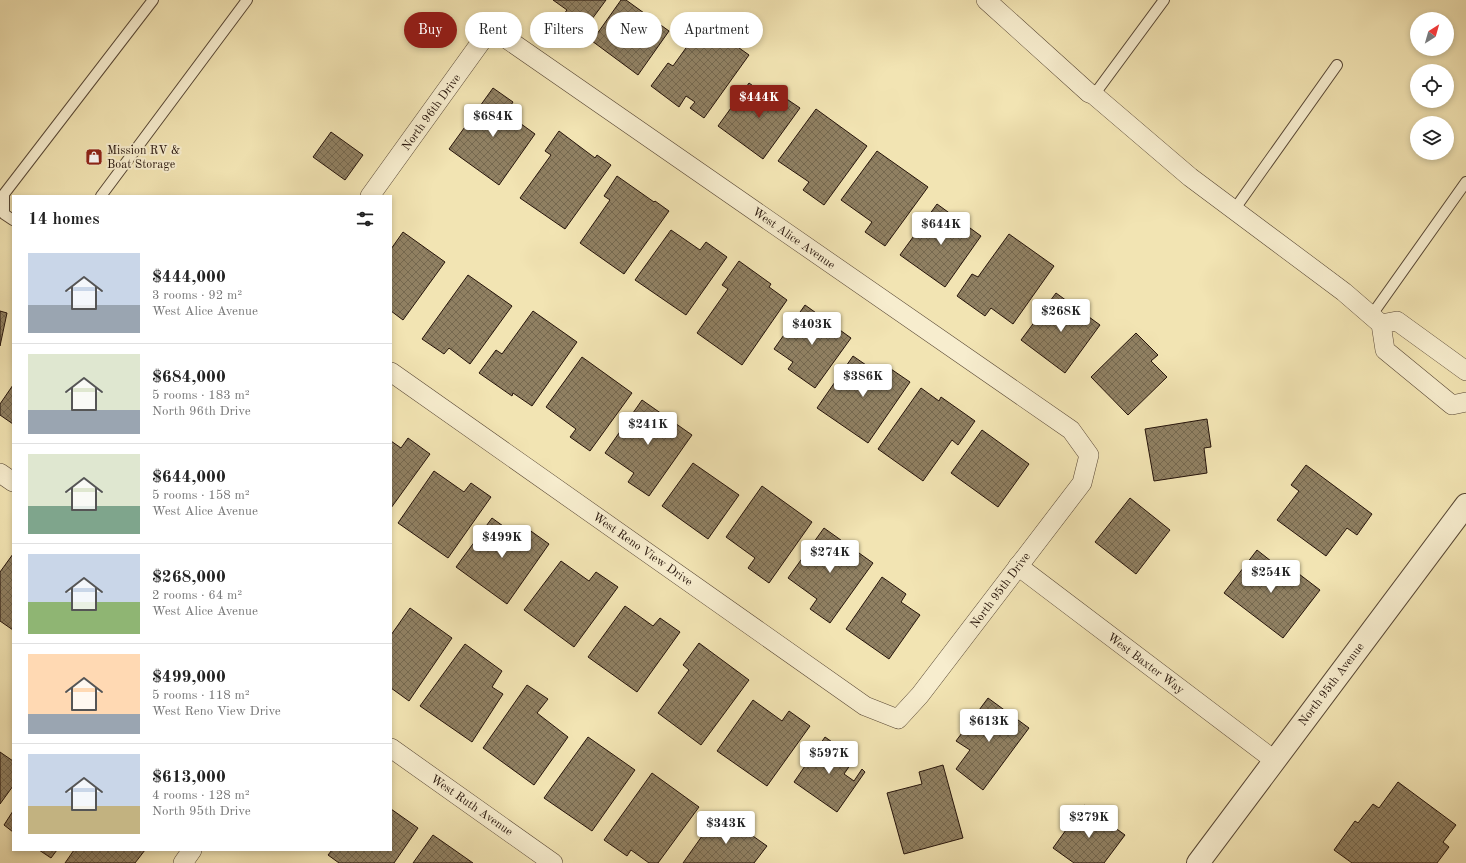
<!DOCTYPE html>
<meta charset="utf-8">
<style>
body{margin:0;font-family:"Old Standard TT",serif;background:#f2f2f2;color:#222;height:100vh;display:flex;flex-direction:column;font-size:15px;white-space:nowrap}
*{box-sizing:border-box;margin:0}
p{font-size:13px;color:#767676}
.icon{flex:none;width:22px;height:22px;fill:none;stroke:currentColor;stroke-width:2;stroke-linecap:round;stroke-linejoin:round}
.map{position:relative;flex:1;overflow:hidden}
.sheet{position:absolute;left:12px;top:195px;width:380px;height:656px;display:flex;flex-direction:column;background:#fff;border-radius:0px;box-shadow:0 2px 6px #0003}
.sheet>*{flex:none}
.top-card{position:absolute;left:404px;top:12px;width:380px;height:36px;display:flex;gap:8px}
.needle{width:26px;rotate:37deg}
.controls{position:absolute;left:1410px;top:12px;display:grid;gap:8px}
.controls a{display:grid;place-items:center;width:44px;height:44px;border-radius:50%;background:#fff;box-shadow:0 2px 6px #0003;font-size:20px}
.price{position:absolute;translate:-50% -34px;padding:0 9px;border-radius:4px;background:#fff;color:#222;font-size:13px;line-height:26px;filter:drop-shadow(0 1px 2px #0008)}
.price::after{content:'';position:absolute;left:50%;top:24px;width:12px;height:9px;margin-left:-6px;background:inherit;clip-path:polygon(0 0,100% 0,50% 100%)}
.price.on{background:#8f2418;color:#fff}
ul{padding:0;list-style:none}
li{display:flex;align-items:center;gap:12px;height:100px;padding:0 16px}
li+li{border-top:1px solid #e0e0e0}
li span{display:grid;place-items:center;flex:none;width:112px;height:80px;border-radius:0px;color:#555}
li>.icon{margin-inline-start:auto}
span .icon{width:48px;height:48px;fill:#fffc;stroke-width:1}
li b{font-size:17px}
h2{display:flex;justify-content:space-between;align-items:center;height:48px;padding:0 16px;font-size:17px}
.tag{padding:0 14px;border-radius:18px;background:#fff;box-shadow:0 2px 6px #0003;font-size:14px;line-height:36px}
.tag.on{background:#8f2418;color:#fff}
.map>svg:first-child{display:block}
.building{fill:url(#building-cross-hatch);stroke:#25130a}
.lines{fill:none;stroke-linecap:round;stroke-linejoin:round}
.service-casing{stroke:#584734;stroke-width:12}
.minor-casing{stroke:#584734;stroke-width:20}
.tertiary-casing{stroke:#584734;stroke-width:24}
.service{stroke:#f7edce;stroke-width:10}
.minor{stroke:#f7edce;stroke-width:19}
.tertiary{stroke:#f7edce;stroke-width:22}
.labels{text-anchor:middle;stroke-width:4;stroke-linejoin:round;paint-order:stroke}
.street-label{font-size:12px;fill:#25130a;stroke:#f7edce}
.poi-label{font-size:12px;fill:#25130a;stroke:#f7edce;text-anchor:start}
</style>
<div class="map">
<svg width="1466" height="863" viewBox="0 0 1466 863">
<defs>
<pattern id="building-cross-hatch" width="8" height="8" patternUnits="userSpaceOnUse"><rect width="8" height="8" fill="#908062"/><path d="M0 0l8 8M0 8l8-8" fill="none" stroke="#75684f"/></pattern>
</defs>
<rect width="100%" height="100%" fill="#f2e4b3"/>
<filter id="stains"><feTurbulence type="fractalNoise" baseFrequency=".005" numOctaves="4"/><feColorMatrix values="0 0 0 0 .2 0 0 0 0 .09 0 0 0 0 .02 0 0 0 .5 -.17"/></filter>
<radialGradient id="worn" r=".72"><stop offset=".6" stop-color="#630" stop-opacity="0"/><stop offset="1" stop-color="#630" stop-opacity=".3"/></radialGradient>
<!-- building -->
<g class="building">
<path d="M 553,0 L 606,0 L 581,34 L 560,19 L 567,10 Z"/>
<path d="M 621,0 L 626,0 L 669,31 L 638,75 L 592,41 Z"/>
<path d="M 704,23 L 749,55 L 704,118 L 690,108 L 695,102 L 686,96 L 679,107 L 651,86 L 668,63 L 673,66 Z"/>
<path d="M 749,83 L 767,96 L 772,89 L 800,108 L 763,159 L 718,126 Z"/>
<path d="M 493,88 L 513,102 L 506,113 L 535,134 L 499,185 L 449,149 Z"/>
<path d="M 816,109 L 867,146 L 824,205 L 803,190 L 809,182 L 778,161 Z"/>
<path d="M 559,131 L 595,158 L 597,155 L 611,165 L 565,229 L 520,198 L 551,155 L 545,151 Z"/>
<path d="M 331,132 L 363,155 L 345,180 L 313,157 Z"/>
<path d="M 877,151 L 928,187 L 885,246 L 865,232 L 872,222 L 841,200 Z"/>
<path d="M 617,176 L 654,202 L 655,201 L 669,211 L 624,274 L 580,243 L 610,200 L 604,196 Z"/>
<path d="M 937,204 L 981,236 L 945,287 L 900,255 Z"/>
<path d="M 671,230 L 700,250 L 706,242 L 727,257 L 686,315 L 635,280 Z"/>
<path d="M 403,232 L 445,262 L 403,320 L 391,311 L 391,249 Z"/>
<path d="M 1009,234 L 1054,266 L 1013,324 L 991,308 L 985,316 L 957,296 L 972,274 L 978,277 Z"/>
<path d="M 739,261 L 771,284 L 769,287 L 787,300 L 742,365 L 697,333 L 728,289 L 722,285 Z"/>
<path d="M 468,275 L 512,306 L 470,364 L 449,348 L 444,354 L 422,339 Z"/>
<path d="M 1056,293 L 1100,325 L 1065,373 L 1021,340 Z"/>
<path d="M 805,305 L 851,338 L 815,388 L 788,369 L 793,362 L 774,349 Z"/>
<path d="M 0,311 L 7,313 L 0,346 Z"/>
<path d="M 533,311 L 577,342 L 532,406 L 513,393 L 512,396 L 479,373 L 496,350 L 502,354 Z"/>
<path d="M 1136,333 L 1158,355 L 1151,361 L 1167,377 L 1128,415 L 1091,377 Z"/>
<path d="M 853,356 L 882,376 L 888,367 L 910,382 L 868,443 L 817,408 Z"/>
<path d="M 582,357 L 632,393 L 590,451 L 570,437 L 576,429 L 546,407 Z"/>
<path d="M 13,385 L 13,424 L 0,415 L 0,404 Z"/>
<path d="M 921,388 L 939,401 L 941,397 L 975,421 L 958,445 L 952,440 L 923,481 L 878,449 Z"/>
<path d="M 642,400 L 692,435 L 649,496 L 628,482 L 634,473 L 605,453 Z"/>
<path d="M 1207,419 L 1211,447 L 1204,448 L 1207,473 L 1154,481 L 1145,429 Z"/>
<path d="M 982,430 L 1029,464 L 998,507 L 951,473 Z"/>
<path d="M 408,438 L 430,454 L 391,508 L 391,441 L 401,448 Z"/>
<path d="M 693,463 L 739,495 L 708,539 L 662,506 Z"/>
<path d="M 1306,465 L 1372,514 L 1357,535 L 1347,528 L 1326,556 L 1277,520 L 1299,491 L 1291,485 Z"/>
<path d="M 434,471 L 464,492 L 471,483 L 491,497 L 448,558 L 398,523 Z"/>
<path d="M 762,486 L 812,522 L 769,583 L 748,568 L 755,558 L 726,537 Z"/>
<path d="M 1130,498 L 1170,530 L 1136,574 L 1095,542 Z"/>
<path d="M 492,518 L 521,539 L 528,529 L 549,544 L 507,604 L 456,567 Z"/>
<path d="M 824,528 L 873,563 L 830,623 L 810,609 L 817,599 L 788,578 Z"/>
<path d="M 1257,550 L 1295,580 L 1299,574 L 1320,590 L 1283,638 L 1224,593 Z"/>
<path d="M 13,554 L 13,630 L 0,621 L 0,572 Z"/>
<path d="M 561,561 L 589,581 L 596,572 L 618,587 L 574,647 L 524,610 Z"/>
<path d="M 882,577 L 906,594 L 901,602 L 920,615 L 889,659 L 846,629 Z"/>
<path d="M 625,606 L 653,626 L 660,618 L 680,632 L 637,692 L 588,657 Z"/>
<path d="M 410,608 L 452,638 L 409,701 L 391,688 L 391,635 Z"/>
<path d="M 699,643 L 749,680 L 701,745 L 658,713 L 689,670 L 683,665 Z"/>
<path d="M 465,644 L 502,671 L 492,687 L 503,694 L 472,742 L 420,706 Z"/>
<path d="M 527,685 L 548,699 L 537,713 L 568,737 L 534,785 L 483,748 Z"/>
<path d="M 988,698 L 1029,728 L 983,790 L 956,769 L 970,750 L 956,741 Z"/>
<path d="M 753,700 L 782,721 L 789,711 L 810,726 L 767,786 L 717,751 Z"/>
<path d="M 588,737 L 635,770 L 592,831 L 544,798 Z"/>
<path d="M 825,737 L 855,758 L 844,774 L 854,781 L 862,769 L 865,772 L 837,812 L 794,782 Z"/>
<path d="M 0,752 L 13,761 L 13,786 L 0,804 Z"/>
<path d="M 943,765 L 963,838 L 904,854 L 887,793 L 922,784 L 919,772 Z"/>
<path d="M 652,773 L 699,807 L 658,863 L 649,863 L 631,850 L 627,856 L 604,840 Z"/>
<path d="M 1398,782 L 1456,825 L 1443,842 L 1449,847 L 1437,863 L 1352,863 L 1334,850 L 1355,821 L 1358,823 L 1373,804 L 1379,808 Z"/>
<path d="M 1084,805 L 1125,835 L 1104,863 L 1074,863 L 1053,848 Z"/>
<path d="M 391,809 L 418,828 L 394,863 L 339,863 L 328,855 L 332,850 L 391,850 Z"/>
<path d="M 13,811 L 13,832 L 4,825 Z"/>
<path d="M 719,812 L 767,846 L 754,863 L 683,863 Z"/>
<path d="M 433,835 L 473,863 L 413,863 Z"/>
<path d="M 39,850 L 57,850 L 51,858 Z"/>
<path d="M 74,850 L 145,850 L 135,863 L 65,863 Z"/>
</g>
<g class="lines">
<!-- service casing -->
<g class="service-casing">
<g id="service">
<path d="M 1094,95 L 1164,0"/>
<path d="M 101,196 L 247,0"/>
<path d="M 1234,210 L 1337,65"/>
<path d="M 13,220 L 4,214 L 4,194 L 153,0"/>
<path d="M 1371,316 L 1466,182"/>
</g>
</g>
<!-- minor casing -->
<g class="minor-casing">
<g id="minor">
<path d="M 986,0 L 1089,93 L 1094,95 L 1190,177 L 1344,292 L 1381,324 L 1385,350 L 1452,405 L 1466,402"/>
<path d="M 370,196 L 491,28 L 1071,430 L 1089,455 L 1082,483 L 920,695 L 898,719 L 865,706 L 391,372"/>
<path d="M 1381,324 L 1397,321 L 1466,371"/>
<path d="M 0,473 L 13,482"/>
<path d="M 1018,566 L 1274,760"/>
<path d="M 391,748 L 553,863"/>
<path d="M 183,863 L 192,850"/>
</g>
</g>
<!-- tertiary casing -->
<g class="tertiary-casing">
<path id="tertiary" d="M 1198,863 L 1466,505"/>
</g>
<!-- service -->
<use href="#service" class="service"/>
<!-- minor -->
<use href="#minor" class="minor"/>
<!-- tertiary -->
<use href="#tertiary" class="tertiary"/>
</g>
<!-- icons -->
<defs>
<g id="shop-square" transform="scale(0.9)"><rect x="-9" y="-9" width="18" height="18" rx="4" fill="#8f2418" stroke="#f7edce"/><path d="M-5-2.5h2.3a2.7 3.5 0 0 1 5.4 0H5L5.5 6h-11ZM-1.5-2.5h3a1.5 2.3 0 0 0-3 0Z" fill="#fff"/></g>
</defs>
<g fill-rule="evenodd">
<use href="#shop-square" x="94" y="157"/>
</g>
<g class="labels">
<!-- street labels -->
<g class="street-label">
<text transform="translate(431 112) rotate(-54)" y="4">North 96th Drive</text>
<text transform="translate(794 238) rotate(35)" y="4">West Alice Avenue</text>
<text transform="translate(643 549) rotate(35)" y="4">West Reno View Drive</text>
<text transform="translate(1000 590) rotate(-53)" y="4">North 95th Drive</text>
<text transform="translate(1146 663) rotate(37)" y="4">West Baxter Way</text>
<text transform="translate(1331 684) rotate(-53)" y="4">North 95th Avenue</text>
<text transform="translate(472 805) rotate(35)" y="4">West Ruth Avenue</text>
</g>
<!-- poi labels -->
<g class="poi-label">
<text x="107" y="154">Mission RV &amp;<tspan x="107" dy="14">Boat Storage</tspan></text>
</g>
</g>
<rect width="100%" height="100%" filter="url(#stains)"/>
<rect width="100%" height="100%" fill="url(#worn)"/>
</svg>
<div class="controls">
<a><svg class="needle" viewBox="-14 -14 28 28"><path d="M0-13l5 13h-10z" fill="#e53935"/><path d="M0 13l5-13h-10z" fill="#767676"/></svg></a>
<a><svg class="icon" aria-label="locate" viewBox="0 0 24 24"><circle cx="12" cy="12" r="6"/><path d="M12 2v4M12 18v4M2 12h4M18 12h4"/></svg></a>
<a><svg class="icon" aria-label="layers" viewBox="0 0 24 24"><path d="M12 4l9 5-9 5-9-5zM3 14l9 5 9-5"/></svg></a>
</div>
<b class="price on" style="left:759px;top:119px">$444K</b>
<b class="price" style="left:493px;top:138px">$684K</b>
<b class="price" style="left:941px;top:246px">$644K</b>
<b class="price" style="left:1061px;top:333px">$268K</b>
<b class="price" style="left:812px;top:346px">$403K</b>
<b class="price" style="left:863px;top:398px">$386K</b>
<b class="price" style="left:648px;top:446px">$241K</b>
<b class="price" style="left:502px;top:559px">$499K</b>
<b class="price" style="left:830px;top:574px">$274K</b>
<b class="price" style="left:1271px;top:594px">$254K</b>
<b class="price" style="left:989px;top:743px">$613K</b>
<b class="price" style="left:829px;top:775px">$597K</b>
<b class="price" style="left:1089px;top:839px">$279K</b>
<b class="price" style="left:726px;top:845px">$343K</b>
<div class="top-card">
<a class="tag on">Buy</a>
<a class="tag">Rent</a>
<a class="tag">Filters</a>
<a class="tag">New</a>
<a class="tag">Apartment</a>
</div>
<section class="sheet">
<h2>14 homes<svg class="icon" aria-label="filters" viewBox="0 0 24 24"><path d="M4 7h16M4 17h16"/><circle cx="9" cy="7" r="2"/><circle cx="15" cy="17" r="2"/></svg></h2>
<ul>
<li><span style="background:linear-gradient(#c9d6e8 65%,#9aa5b1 0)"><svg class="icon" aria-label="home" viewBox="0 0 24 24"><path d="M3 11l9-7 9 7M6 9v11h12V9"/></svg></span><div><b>$444,000</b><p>3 rooms · 92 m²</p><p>West Alice Avenue</p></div></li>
<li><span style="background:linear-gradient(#dfe7d0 70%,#9aa5b1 0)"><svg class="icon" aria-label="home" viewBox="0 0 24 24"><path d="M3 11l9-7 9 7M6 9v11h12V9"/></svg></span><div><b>$684,000</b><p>5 rooms · 183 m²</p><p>North 96th Drive</p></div></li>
<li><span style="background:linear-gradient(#dfe7d0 65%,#7fa58c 0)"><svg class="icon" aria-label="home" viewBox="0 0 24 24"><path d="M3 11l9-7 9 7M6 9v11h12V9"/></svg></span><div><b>$644,000</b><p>5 rooms · 158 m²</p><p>West Alice Avenue</p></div></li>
<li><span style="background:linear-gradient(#c9d6e8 60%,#8fb573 0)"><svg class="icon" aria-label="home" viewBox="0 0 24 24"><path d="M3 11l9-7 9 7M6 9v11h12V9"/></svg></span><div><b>$268,000</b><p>2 rooms · 64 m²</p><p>West Alice Avenue</p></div></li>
<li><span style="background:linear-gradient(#ffd9b3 75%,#9aa5b1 0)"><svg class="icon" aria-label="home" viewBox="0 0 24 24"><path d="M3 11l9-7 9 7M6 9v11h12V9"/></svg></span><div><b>$499,000</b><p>5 rooms · 118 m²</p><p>West Reno View Drive</p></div></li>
<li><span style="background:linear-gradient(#c9d6e8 65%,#c2b280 0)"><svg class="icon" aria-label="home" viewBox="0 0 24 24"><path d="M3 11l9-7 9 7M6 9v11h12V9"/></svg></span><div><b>$613,000</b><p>4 rooms · 128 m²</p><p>North 95th Drive</p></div></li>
</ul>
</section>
</div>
